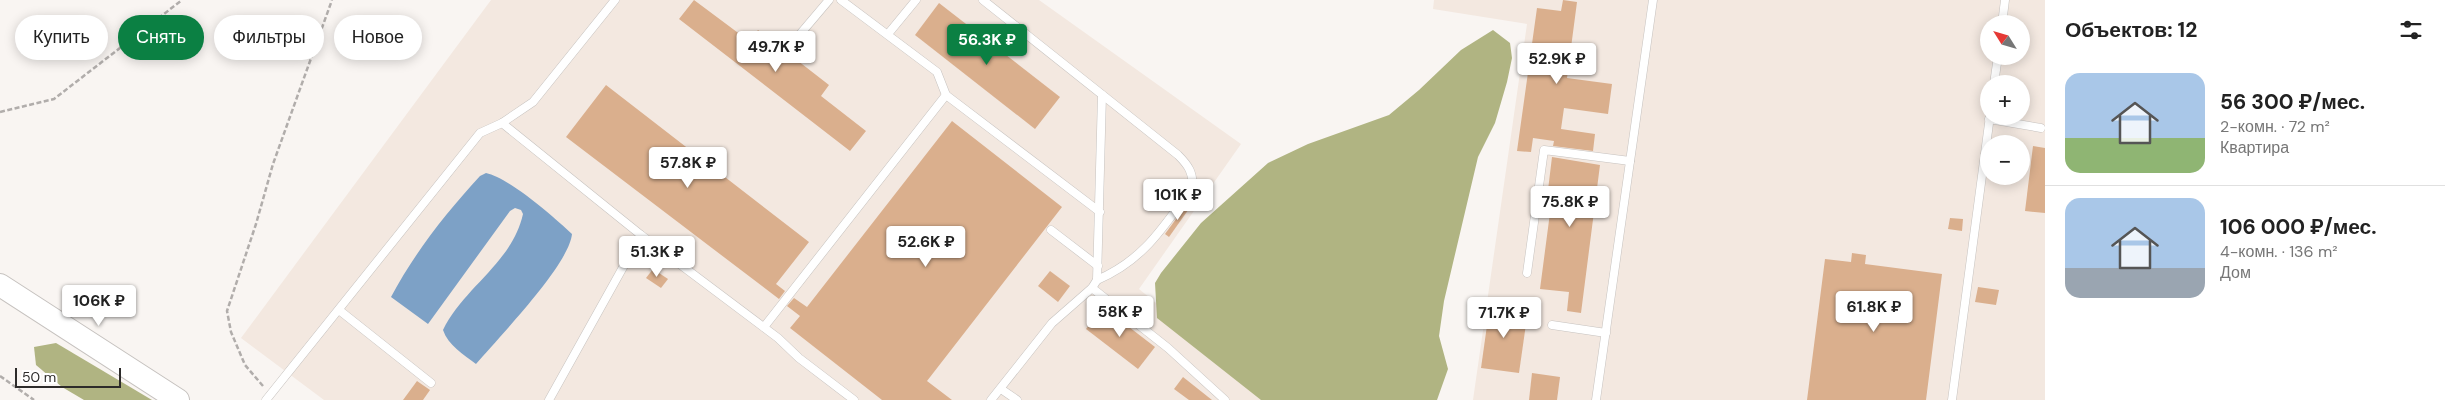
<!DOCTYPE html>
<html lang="ru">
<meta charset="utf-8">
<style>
body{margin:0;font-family:"DM Sans",sans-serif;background:#f6f6f6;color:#222;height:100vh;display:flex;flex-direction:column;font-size:19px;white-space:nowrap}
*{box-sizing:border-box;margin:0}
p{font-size:16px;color:#767676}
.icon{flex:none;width:28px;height:28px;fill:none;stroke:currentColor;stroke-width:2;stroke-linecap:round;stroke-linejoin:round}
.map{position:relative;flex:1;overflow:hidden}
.panel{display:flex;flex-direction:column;background:#fff;width:400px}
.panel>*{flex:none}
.hud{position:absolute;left:15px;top:15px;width:475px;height:45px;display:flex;gap:10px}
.needle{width:32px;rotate:307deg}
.fabs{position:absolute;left:1980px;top:15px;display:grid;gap:10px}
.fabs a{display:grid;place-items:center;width:50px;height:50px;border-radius:50%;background:#fff;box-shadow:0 2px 12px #0003;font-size:25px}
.scale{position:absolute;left:15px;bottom:12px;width:106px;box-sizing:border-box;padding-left:5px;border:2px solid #2d2b2a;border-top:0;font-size:14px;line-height:18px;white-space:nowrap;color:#2d2b2a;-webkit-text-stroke:4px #fff;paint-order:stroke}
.price{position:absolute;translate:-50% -42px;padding:0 11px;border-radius:5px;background:#fff;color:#222;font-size:16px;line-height:32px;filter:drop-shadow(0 1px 2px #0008)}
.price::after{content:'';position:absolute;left:50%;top:30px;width:15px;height:11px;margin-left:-8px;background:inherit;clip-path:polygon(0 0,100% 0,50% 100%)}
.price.current{background:#0b8043;color:#fff}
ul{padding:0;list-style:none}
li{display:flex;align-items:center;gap:15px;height:125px;padding:0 20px}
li+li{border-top:1px solid #e0e0e0}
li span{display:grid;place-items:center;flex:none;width:140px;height:100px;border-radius:15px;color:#555}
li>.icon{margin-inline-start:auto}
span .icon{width:60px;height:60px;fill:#fffc;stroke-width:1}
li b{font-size:21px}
h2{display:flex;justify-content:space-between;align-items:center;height:60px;padding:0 20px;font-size:21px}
.chip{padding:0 18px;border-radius:22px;background:#fff;box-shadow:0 2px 12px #0003;font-size:18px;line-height:45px}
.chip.current{background:#0b8043;color:#fff}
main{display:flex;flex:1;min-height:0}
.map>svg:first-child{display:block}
.built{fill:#f3e8e0;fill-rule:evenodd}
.forest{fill:#b0b482}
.water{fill:#7da1c6}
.building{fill:#daaf8d}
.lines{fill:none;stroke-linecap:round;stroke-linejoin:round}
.lane-casing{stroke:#c6c2bf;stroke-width:9}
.secondary-casing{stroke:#c6c2bf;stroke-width:24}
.path{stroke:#b1adab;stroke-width:2.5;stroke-dasharray:5 2.5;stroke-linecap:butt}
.lane{stroke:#fff;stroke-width:8}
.secondary{stroke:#fff;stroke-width:22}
</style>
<main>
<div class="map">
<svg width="2045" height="400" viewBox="0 0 2045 400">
<rect width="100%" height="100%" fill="#f9f5f2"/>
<!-- built -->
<g class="built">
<path d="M 491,0 L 1039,0 L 1241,144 L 1139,289 L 1274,400 L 324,400 L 241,338 Z"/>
<path d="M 1434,0 L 2045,0 L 2045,400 L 1473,400 L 1527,24 L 1433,9 ZM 1989,24 L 2021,24 L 2021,56 L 1989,56 ZM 1989,84 L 2021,84 L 2021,116 L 1989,116 ZM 1989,144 L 2021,144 L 2021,176 L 1989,176 Z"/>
</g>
<!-- forest -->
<g class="forest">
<path d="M 1493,30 L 1510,43 L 1512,58 L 1507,82 L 1495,123 L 1478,157 L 1444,301 L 1439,336 L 1448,369 L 1437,400 L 1261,400 L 1157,318 L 1155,283 L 1161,273 L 1201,223 L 1268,163 L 1308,144 L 1389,115 L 1419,90 L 1461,50 Z"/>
<path d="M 56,343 L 152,400 L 84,400 L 62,387 L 36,365 L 34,347 Z"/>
</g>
<!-- water -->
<path class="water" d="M 486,173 C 509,178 554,217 572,234 C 569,265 499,337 476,364 C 464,355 448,345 443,330 C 464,287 512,263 523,214 L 521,210 L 515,208 L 510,211 L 428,324 L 391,297 C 415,252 446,213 480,176 Z"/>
<!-- building -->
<g class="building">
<path d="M 694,0 L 749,41 L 758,30 L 829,85 L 821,96 L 866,131 L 850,151 L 679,19 Z"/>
<path d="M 1563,0 L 1577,2 L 1567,78 L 1612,84 L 1608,114 L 1564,108 L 1561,129 L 1595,134 L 1593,151 L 1553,146 L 1554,141 L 1533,138 L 1531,152 L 1517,151 L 1537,8 L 1561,11 Z"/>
<path d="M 939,3 L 1060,97 L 1035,129 L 915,35 Z"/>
<path d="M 606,85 L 809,242 L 776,284 L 785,291 L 779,299 L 566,137 Z"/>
<path d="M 952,121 L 1062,207 L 927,381 L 952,400 L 882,400 L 790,328 L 800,316 L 787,306 L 794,298 L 807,307 Z"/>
<path d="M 2033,146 L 2045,148 L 2045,213 L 2025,211 Z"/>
<path d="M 1552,157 L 1600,165 L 1581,313 L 1567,311 L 1569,292 L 1540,289 L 1553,190 L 1548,190 Z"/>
<path d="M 1187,204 L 1191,206 L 1169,237 L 1165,234 Z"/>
<path d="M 1950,218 L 1963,219 L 1962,231 L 1948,229 Z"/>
<path d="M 1852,253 L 1866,255 L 1865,264 L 1942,274 L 1926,400 L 1807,400 L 1825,259 L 1851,262 Z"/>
<path d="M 653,269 L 668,279 L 661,288 L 646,278 Z"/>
<path d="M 1050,271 L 1070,286 L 1058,302 L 1038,286 Z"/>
<path d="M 1978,287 L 1999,290 L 1996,305 L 1975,302 Z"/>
<path d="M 1490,304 L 1528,310 L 1519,373 L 1481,368 Z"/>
<path d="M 1103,307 L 1155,347 L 1138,369 L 1086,329 Z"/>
<path d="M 1532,373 L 1560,377 L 1557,400 L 1529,400 Z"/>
<path d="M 1183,377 L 1212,400 L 1189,400 L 1174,389 Z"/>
<path d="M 417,381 L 430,390 L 423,400 L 403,400 Z"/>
</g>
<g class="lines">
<!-- lane casing -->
<g class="lane-casing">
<g id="lane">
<path d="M 841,0 L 937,72 L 946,95 L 1100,212"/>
<path d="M 983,0 L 1178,155 C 1188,165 1194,173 1192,188 C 1163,227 1144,260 1097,280"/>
<path d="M 2002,24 L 2005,0"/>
<path d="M 888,34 L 916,0"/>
<path d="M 790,46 L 829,0"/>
<path d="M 1994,84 L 1998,56"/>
<path d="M 1989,119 L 2041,128"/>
<path d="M 502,123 L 641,235 L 778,338 L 799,358 L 854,400"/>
<path d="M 1051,230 L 1098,266"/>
<path d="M 1527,273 L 1544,150 L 1630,161"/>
<path d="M 1092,288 L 1168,348 L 1225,400"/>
<path d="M 339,310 L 431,383"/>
<path d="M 1552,325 L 1606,333"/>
<path d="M 764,327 L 946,95"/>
<path d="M 1001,389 L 1017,400"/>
<path d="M 266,400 L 480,133 L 502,123 L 533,102 L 615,0"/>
<path d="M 549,400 L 641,235"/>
<path d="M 991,400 L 1052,323 L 1092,288 L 1097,280 L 1102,95"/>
<path d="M 1596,400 L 1653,0"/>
<path d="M 1952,400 L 1990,116"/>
</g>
</g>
<!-- secondary casing -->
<g class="secondary-casing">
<path id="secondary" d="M 0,285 L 178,400"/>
</g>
<!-- path -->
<g class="path">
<path d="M 0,112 L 54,99 L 182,0"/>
<path d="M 0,376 L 34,400"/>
<path d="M 263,386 L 245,365 L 231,332 L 227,311 L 256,224 L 273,164 L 332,0"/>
</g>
<!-- lane -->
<use href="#lane" class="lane"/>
<!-- secondary -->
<use href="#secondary" class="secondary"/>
</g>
</svg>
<div class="fabs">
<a><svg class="needle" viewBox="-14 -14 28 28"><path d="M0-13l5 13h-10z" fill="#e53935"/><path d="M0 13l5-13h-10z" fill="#767676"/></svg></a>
<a>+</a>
<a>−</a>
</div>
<div class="scale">50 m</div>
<b class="price current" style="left:987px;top:66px">56.3K ₽</b>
<b class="price" style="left:776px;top:73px">49.7K ₽</b>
<b class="price" style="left:1557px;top:85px">52.9K ₽</b>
<b class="price" style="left:688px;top:189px">57.8K ₽</b>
<b class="price" style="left:1178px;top:221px">101K ₽</b>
<b class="price" style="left:1570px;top:228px">75.8K ₽</b>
<b class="price" style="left:926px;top:268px">52.6K ₽</b>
<b class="price" style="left:657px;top:278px">51.3K ₽</b>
<b class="price" style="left:99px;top:327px">106K ₽</b>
<b class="price" style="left:1874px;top:333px">61.8K ₽</b>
<b class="price" style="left:1120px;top:338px">58K ₽</b>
<b class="price" style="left:1504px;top:339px">71.7K ₽</b>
<div class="hud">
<a class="chip">Купить</a>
<a class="chip current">Снять</a>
<a class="chip">Фильтры</a>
<a class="chip">Новое</a>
</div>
</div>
<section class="panel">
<h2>Объектов: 12<svg class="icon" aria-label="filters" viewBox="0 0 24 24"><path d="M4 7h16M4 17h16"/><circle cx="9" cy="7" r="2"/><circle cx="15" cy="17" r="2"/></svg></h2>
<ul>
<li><span style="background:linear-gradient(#a9c7e8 65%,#8fb573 0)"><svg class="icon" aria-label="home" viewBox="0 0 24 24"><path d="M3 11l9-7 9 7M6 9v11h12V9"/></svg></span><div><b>56 300 ₽/мес.</b><p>2-комн. · 72 m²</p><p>Квартира</p></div></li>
<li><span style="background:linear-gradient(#a9c7e8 70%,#9aa5b1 0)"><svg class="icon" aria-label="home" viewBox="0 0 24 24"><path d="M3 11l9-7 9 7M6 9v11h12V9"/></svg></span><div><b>106 000 ₽/мес.</b><p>4-комн. · 136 m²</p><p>Дом</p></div></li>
</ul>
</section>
</main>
